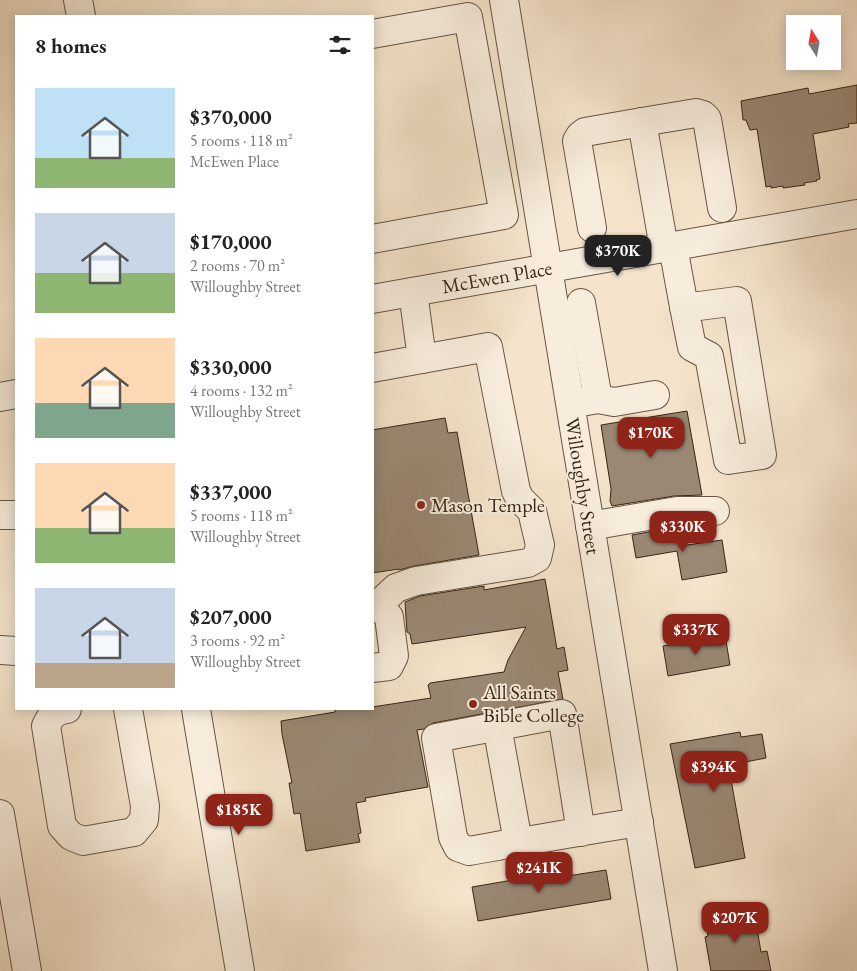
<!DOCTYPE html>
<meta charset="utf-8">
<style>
body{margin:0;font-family:"EB Garamond",serif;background:#f2f2f2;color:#222;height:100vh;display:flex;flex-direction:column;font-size:19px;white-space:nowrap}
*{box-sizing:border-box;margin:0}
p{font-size:16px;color:#767676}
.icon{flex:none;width:28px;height:28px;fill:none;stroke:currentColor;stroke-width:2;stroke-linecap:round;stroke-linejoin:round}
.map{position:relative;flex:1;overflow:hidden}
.side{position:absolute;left:15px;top:15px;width:359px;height:695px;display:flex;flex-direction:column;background:#fff;border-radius:0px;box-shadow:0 2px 12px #0003}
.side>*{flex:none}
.needle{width:32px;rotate:349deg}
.fabs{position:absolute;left:786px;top:15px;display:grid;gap:10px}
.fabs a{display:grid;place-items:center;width:55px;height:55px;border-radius:0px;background:#fff;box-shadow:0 2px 12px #0003;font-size:25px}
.price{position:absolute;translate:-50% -42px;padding:0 11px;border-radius:10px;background:#8f2418;color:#fff;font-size:16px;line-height:32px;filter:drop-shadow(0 1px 2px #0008)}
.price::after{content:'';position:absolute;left:50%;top:30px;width:15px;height:11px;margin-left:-8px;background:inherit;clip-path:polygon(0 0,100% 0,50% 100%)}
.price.current{background:#222;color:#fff}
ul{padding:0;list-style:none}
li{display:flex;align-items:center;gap:15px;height:125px;padding:0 20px}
li span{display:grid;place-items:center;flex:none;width:140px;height:100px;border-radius:0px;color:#555}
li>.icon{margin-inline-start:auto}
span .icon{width:60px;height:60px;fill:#fffc;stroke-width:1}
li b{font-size:21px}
h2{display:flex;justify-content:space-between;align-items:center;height:60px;padding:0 20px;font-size:21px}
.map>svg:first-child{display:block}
.building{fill:#9a8874;stroke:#382516}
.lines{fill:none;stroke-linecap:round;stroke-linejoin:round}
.minor-casing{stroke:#675543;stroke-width:30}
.minor{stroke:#f8eddd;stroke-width:28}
.poi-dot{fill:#8f2418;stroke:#f8eddd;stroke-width:2}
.labels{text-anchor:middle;stroke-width:4;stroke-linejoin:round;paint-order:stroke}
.street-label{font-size:20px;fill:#382516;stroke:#f8eddd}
.poi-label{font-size:20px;fill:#382516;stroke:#f8eddd;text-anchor:start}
</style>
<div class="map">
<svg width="857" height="971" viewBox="0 0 857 971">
<rect width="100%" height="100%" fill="#f5e4cb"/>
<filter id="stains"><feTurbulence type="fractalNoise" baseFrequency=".004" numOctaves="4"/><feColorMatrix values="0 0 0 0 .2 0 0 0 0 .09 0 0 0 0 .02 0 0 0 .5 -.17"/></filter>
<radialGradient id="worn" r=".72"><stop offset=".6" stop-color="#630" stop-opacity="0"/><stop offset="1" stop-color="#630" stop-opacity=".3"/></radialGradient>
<!-- building -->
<g class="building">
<path d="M 857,85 L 857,123 L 848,124 L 849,127 L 813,134 L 820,179 L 816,180 L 817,181 L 804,183 L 805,185 L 783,188 L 783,186 L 771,188 L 771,186 L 766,187 L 757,129 L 750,130 L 746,120 L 743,120 L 741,101 L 808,88 L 809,94 Z"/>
<path d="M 687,411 L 702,495 L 674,496 L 612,506 L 610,501 L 611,489 L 601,425 Z"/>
<path d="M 445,418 L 448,433 L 457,432 L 479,555 L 414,566 L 399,570 L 399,569 L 372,573 L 372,430 Z"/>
<path d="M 677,527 L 680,546 L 722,540 L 727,572 L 682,580 L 677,551 L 636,558 L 632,535 Z"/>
<path d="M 545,579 L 557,649 L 564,647 L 568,670 L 558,672 L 563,699 L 433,723 L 424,729 L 417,730 L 428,787 L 365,798 L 366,801 L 356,803 L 361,833 L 358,834 L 360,842 L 306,851 L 300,813 L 294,814 L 289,783 L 292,783 L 282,734 L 281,721 L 335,712 L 335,709 L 372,709 L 372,707 L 431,698 L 428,685 L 430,683 L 504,672 L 508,660 L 526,627 L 412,644 L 410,634 L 407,632 L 405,602 L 420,596 L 484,586 L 484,590 Z"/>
<path d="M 725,635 L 730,665 L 668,676 L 663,646 Z"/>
<path d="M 740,732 L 741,737 L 762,734 L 766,758 L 745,762 L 747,771 L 730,774 L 745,858 L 695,868 L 670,744 Z"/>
<path d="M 606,870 L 611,899 L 478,921 L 472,887 L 548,874 L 548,879 Z"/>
<path d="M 754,911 L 761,952 L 767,951 L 771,971 L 711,971 L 705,937 L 708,936 L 705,919 Z"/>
</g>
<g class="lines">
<!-- minor casing -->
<g class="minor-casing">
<g id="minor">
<path d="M 78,0 L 81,16"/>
<path d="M 504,0 L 663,971"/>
<path d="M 372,34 L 468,17 L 504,215 L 372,239"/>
<path d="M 642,122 L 696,113 L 703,115 L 707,119 L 722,208"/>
<path d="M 592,228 L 577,141 L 580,136 L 585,132 L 642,122 L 664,248"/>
<path d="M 673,246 C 679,280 685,313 692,347 L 709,356 L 728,460 L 762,455 L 737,301 L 684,308"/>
<path d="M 372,299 L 857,214"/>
<path d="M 581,303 L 598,399"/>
<path d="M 372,368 L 422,359"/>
<path d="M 0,397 L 16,394"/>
<path d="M 581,402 L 598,399 L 614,402 L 655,395"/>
<path d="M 0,515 L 16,515"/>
<path d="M 590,526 L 677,511 L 715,511"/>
<path d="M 378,605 L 396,588 L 416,581 L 528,563 L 537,558 L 540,545 L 532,511 L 520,499 L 516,491 L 488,347 L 422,359 L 413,292"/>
<path d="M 372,606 L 378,605 L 389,617 L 394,656 L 389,666 L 372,668"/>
<path d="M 0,650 L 16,651"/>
<path d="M 67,709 C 55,711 51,715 46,726 L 62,826 L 71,836 L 83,841 L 134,832 L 144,820 L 145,806 L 128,709"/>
<path d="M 196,709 L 240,971"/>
<path d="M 497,726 L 518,842"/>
<path d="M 0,814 L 27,971"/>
<path d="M 581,832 L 562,714 L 436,738 L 453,837 L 458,847 L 469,851 C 526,841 582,831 639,822"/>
</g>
</g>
<!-- minor -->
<use href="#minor" class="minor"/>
</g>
<!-- markers -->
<g class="poi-dot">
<circle cx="421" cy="505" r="5"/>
<circle cx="473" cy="704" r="5"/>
</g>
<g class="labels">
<!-- street labels -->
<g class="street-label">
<text transform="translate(497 277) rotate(-10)" y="7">McEwen Place</text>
<text transform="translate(583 486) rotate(81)" y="7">Willoughby Street</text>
</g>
<!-- poi labels -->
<g class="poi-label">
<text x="431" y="512">Mason Temple</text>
<text x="483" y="699">All Saints<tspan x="483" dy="23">Bible College</tspan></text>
</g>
</g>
<rect width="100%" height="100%" filter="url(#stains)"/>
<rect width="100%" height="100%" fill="url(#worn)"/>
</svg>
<div class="fabs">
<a><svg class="needle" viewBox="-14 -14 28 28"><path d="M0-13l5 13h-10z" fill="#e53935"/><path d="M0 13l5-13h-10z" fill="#767676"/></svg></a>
</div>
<b class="price current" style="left:618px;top:277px">$370K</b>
<b class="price" style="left:651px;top:459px">$170K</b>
<b class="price" style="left:683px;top:553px">$330K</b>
<b class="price" style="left:696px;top:656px">$337K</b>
<b class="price" style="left:714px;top:793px">$394K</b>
<b class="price" style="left:239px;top:836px">$185K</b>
<b class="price" style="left:539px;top:894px">$241K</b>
<b class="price" style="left:735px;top:944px">$207K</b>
<section class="side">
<h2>8 homes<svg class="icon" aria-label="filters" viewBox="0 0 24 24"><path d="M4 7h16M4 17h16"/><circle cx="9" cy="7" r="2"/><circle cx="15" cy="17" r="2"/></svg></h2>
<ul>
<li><span style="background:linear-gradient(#bfe0f5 70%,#8fb573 0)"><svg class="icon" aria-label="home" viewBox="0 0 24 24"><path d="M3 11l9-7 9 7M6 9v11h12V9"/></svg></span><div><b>$370,000</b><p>5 rooms · 118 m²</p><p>McEwen Place</p></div></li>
<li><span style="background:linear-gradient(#c9d6e8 60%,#8fb573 0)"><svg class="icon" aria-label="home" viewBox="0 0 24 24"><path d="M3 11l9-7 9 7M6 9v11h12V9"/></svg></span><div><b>$170,000</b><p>2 rooms · 70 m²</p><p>Willoughby Street</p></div></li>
<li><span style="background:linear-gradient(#ffd9b3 65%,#7fa58c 0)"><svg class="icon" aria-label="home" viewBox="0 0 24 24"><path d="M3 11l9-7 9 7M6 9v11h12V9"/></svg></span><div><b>$330,000</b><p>4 rooms · 132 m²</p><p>Willoughby Street</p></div></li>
<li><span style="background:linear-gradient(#ffd9b3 65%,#8fb573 0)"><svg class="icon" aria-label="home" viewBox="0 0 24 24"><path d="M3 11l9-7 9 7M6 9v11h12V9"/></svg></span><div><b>$337,000</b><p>5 rooms · 118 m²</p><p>Willoughby Street</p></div></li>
<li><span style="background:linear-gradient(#c9d6e8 75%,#b9a48a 0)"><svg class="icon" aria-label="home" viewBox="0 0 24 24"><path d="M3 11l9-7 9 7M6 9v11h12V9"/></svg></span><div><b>$207,000</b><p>3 rooms · 92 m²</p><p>Willoughby Street</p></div></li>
</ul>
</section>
</div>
